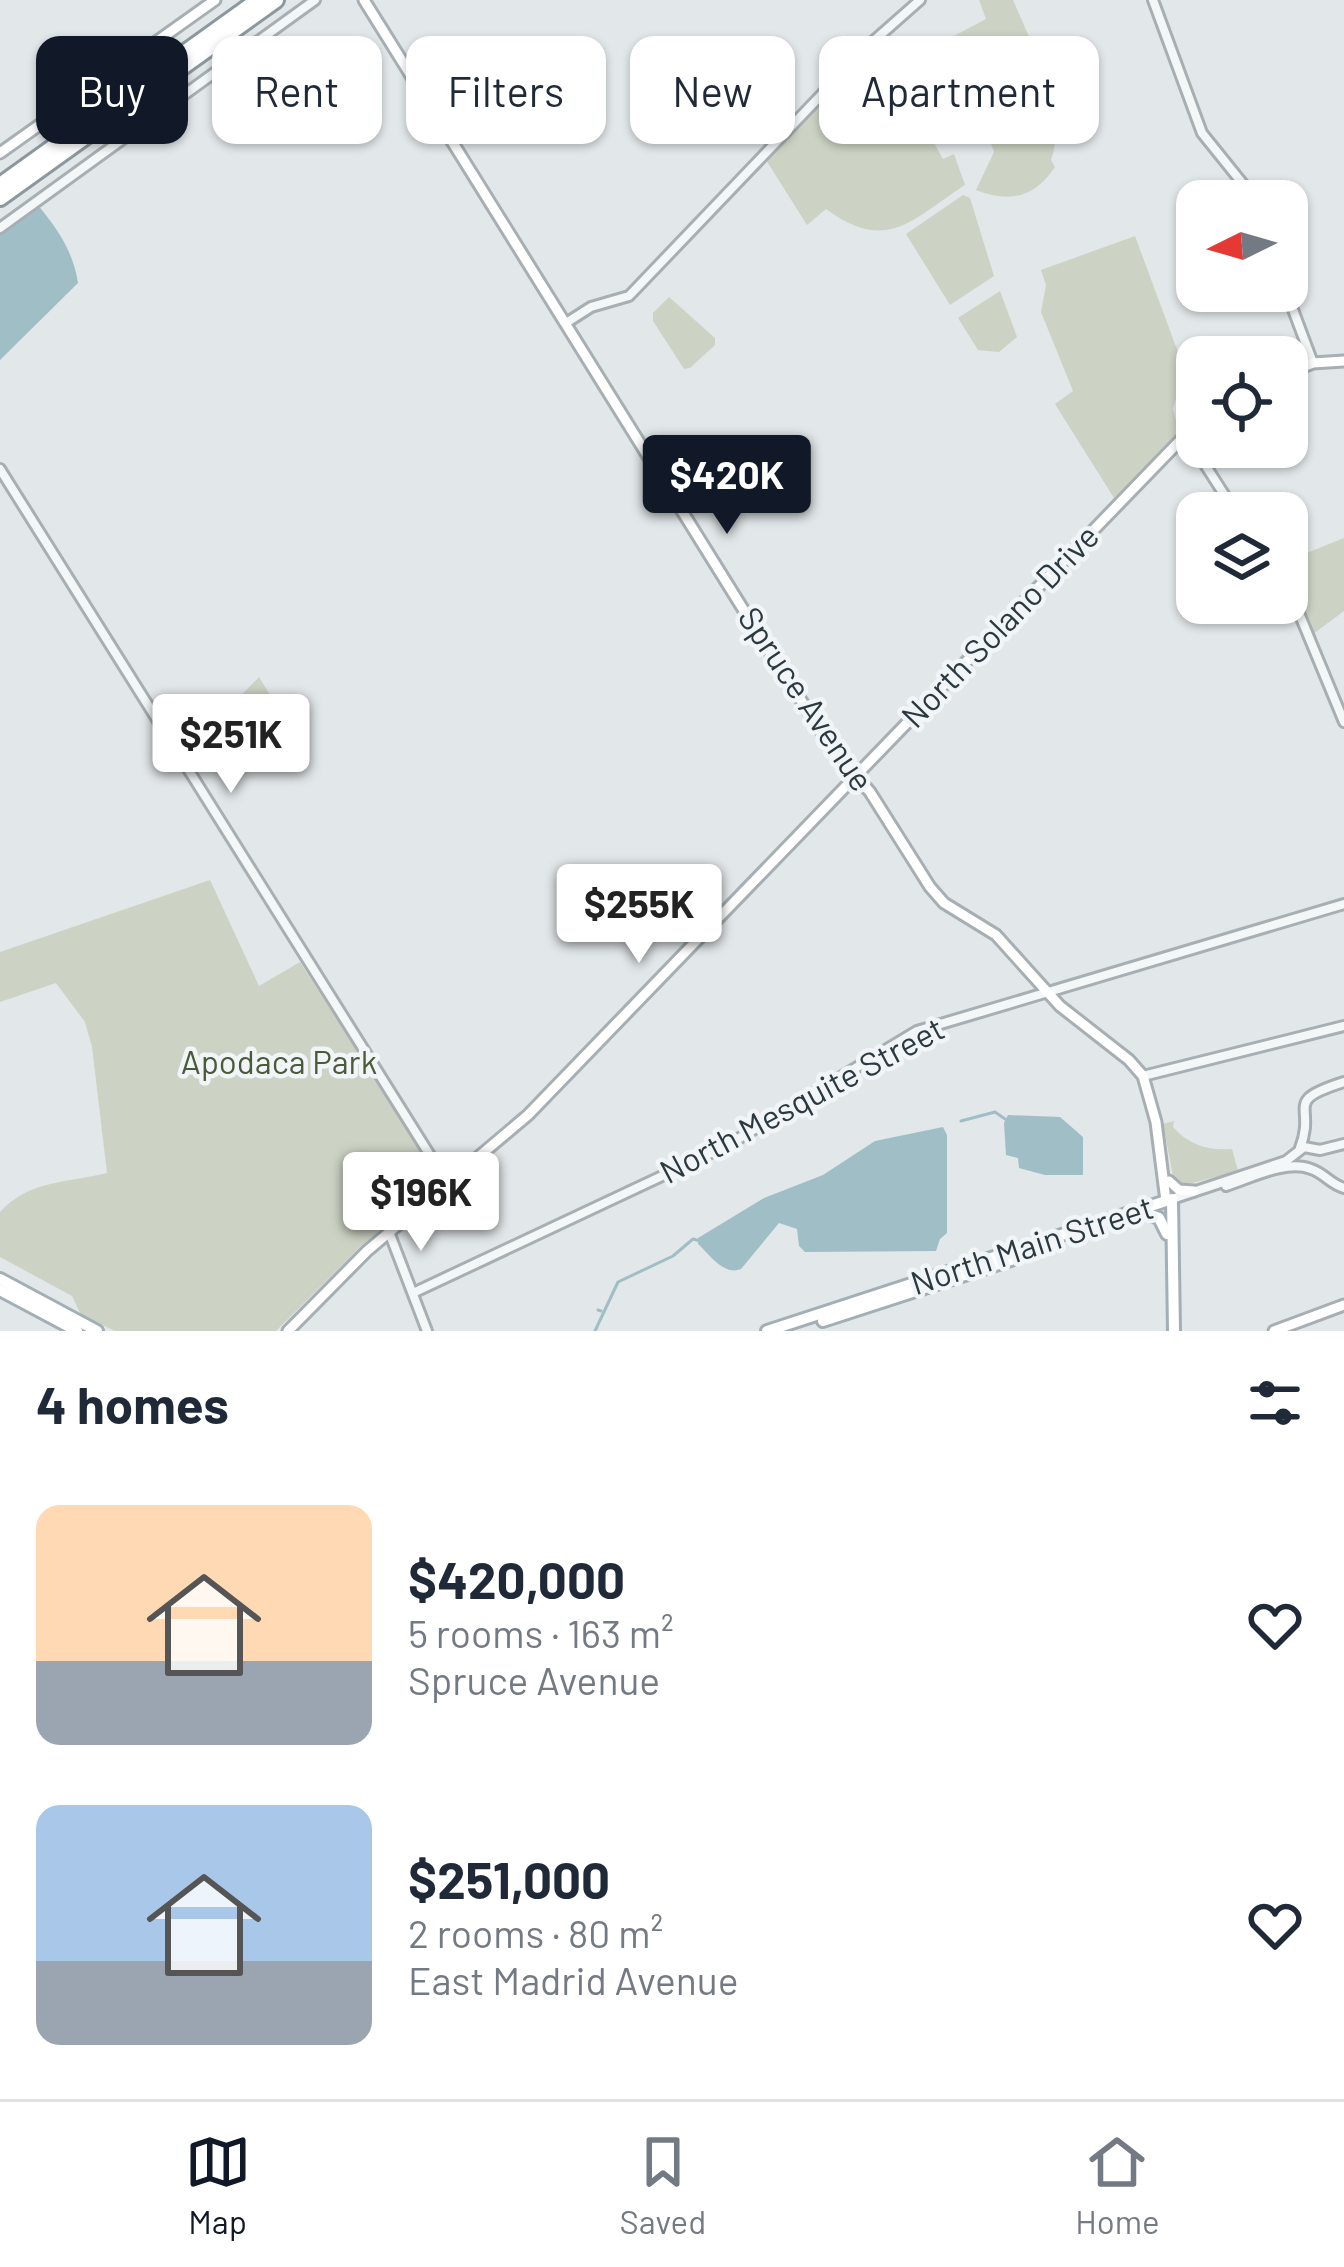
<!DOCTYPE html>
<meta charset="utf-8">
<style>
body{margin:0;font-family:Barlow,sans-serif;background:#f6f6f7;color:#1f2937;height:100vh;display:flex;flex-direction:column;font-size:45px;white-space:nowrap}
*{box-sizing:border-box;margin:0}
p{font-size:39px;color:#747a83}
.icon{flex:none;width:66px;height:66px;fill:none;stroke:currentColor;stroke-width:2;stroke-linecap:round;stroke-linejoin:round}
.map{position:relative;height:1331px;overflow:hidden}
.panel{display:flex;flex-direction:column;background:#fff;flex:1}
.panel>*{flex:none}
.banner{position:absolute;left:36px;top:36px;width:1272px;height:108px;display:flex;gap:24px}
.needle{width:78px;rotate:265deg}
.controls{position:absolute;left:1176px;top:180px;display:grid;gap:24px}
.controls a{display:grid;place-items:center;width:132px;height:132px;border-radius:24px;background:#fff;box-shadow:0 3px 9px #0004;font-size:60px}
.price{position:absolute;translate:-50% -102px;padding:0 27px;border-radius:12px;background:#fff;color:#222;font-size:39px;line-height:78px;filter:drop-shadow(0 3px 6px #0008)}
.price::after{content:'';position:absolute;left:50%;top:72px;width:36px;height:27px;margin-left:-18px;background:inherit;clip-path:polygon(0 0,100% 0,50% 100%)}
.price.on{background:#111827;color:#fff}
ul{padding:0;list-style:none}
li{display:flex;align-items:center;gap:36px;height:300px;padding:0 36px}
li span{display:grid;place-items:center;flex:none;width:336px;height:240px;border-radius:24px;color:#555}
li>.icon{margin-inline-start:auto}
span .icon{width:144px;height:144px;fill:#fffc;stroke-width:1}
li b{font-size:51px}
h2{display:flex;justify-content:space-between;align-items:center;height:144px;padding:0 36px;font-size:51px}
.chip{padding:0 42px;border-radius:24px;background:#fff;box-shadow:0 3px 9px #0004;font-size:42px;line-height:108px}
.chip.on{background:#111827;color:#fff}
.tab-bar{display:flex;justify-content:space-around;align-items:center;height:168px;border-top:3px solid #e0e1e3;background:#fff;font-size:33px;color:#747a83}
.tab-bar a{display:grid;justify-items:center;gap:6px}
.tab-bar .on{color:#111827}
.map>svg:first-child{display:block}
.green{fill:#ccd3c4}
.water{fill:#a0bec6}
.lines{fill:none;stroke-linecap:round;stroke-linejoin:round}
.stream{stroke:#a0bec6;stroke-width:3}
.tertiary-casing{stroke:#a7afb3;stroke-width:14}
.secondary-casing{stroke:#a7afb3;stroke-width:15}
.primary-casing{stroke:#a2afb4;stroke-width:16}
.motorway-casing{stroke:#8b999f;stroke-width:20}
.tertiary{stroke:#f4f7f8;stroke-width:8}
.secondary{stroke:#fff;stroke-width:9}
.primary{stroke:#fff;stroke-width:10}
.motorway{stroke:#fff;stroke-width:14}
.labels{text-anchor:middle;stroke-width:9;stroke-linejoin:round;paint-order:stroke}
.street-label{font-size:33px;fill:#2b3940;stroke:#f2f5f7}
.park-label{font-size:33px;fill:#4a5b3a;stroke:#f2f5f7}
</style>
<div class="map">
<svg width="1344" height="1331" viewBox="0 0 1344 1331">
<rect width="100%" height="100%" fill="#e2e7e9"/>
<!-- green -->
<g class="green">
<path d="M 979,0 L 1013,0 L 1034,48 L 962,67 L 952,37 L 986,19 Z"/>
<path d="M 993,65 C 1042,70 1066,115 1051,160 L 1055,167 C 1034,198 1010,203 976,190 L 994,152 L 983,121 L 949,103 C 952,80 972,68 993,65 Z"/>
<path d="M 865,95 C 910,96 924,124 943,159 L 954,154 L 965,185 C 911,220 887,254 826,209 L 807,225 L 766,160 L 821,104 L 830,112 L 850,98 Z"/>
<path d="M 963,195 L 970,198 L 994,276 L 950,305 L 906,234 Z"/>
<path d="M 1135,236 L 1182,363 L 1184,374 L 1173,408 L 1179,434 L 1114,498 L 1055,404 L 1073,391 L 1041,312 L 1046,285 L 1041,270 Z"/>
<path d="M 1000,291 L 1017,337 L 999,352 L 978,350 L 958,318 Z"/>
<path d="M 669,297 L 715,338 L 715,345 L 690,368 L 684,369 L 653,321 L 653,313 Z"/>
<path d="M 1344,538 L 1344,611 L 1313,634 L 1287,576 L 1287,561 Z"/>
<path d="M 259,677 L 295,736 L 260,772 L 223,714 Z"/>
<path d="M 210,880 L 259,986 L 300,962 L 441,1181 L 362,1245 L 276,1331 L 115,1331 L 81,1315 L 72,1296 L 0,1257 L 0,1212 C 29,1180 67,1183 107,1173 L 92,1047 L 85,1022 L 56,983 L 0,1002 L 0,952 Z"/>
<path d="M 1174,1121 L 1173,1127 C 1189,1145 1208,1151 1232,1149 L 1238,1171 L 1181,1186 L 1174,1181 L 1163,1124 Z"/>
</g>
<!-- water -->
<g class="water">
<path d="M 38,205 C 58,230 73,251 78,283 L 0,360 L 0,233 Z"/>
<path d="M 1008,1115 L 1060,1117 L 1083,1137 L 1083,1175 L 1045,1175 L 1019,1168 L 1018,1158 L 1006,1155 L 1004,1123 Z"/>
<path d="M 943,1127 L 947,1135 L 947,1233 L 940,1239 L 936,1251 L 805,1252 L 799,1246 L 797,1229 L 779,1223 L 741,1269 C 724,1276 710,1255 698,1244 L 698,1238 L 764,1198 L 823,1175 L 875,1141 Z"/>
</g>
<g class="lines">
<!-- stream -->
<g class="stream">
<path d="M 961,1121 L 995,1112 L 1008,1121"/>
<path d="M 598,1310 L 601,1311"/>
<path d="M 595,1331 L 618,1282 L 673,1256 L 693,1239 L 700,1241"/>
</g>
<!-- tertiary casing -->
<g class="tertiary-casing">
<g id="tertiary">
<path d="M 1153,0 L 1202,133 L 1247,189 L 1252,201"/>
<path d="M 0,228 L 315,0"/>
<path d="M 1286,291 L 1313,363"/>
<path d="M 566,323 L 591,307 L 629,296 L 869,45 L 920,0"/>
<path d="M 1186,435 L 1236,513"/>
<path d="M 0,469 L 448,1184"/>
<path d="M 1287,584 L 1344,722"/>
<path d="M 1143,1076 L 1344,1026"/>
<path d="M 1300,1148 C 1317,1105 1281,1102 1344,1082"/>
<path d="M 1226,1186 C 1249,1179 1286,1159 1311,1169 C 1324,1173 1330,1184 1344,1188"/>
<path d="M 1172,1199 L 1286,1161 L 1304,1147 L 1320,1150 L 1344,1144"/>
<path d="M 389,1232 L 427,1331"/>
<path d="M 413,1293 L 728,1145 L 917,1031 L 1344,904"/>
</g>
</g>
<!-- secondary casing -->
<g class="secondary-casing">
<g id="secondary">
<path d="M 364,0 L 776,662 L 835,752 L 870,792 L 930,887 L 944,903 L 996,935 L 1060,1006 L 1129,1060 L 1143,1076 L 1156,1122 L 1166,1201"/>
<path d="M 0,153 L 215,0"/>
<path d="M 1287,373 L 1313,363 L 1344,361"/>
<path d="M 1169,1181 L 1179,1190 L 1194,1191"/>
<path d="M 288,1331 L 367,1251 L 528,1115 L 1197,423"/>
<path d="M 1274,1331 L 1344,1305"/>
</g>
</g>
<!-- primary casing -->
<g class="primary-casing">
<g id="primary">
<path d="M 1148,1214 L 1159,1218 L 1167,1234"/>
<path d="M 0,1279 L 97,1331"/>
<path d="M 0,1290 L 77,1331"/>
<path d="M 823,1321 L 1017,1258"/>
<path d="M 767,1331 L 1172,1199 L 1174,1331"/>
</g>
</g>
<!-- motorway casing -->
<g class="motorway-casing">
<g id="motorway">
<path d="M 0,185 L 258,0"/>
<path d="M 0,198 L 276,0"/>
</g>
</g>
<!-- tertiary -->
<use href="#tertiary" class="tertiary"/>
<!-- secondary -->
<use href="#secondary" class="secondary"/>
<!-- primary -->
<use href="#primary" class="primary"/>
<!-- motorway -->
<use href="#motorway" class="motorway"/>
</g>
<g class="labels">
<!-- street labels -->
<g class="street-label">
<text transform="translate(1000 626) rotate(-46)" y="12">North Solano Drive</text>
<text transform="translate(806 699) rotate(56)" y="12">Spruce Avenue</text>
<text transform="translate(802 1100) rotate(-28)" y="12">North Mesquite Street</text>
<text transform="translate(1032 1245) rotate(-18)" y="12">North Main Street</text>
</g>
<!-- park labels -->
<g class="park-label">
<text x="279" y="1074">Apodaca Park</text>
</g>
</g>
</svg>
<div class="controls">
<a><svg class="needle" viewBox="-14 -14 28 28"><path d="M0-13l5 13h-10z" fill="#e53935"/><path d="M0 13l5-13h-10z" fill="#747a83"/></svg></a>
<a><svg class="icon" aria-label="locate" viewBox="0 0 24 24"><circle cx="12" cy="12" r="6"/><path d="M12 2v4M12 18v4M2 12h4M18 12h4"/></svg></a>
<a><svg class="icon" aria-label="layers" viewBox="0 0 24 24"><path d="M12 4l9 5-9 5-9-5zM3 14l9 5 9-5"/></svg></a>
</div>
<b class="price on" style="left:727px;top:537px">$420K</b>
<b class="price" style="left:231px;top:796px">$251K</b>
<b class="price" style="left:639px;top:966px">$255K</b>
<b class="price" style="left:421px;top:1254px">$196K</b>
<div class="banner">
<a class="chip on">Buy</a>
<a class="chip">Rent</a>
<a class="chip">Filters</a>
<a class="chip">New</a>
<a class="chip">Apartment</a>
</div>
</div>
<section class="panel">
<h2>4 homes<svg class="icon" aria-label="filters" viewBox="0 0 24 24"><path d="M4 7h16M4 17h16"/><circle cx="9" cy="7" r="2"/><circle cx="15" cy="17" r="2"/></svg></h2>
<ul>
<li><span style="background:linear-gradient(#ffd9b3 65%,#9aa5b1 0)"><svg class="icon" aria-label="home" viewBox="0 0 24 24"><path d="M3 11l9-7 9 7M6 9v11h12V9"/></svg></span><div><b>$420,000</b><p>5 rooms · 163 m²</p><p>Spruce Avenue</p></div><svg class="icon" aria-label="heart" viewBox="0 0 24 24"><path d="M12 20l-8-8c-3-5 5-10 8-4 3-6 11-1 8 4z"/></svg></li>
<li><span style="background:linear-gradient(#a9c7e8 65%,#9aa5b1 0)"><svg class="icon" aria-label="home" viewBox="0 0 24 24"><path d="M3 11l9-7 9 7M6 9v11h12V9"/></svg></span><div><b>$251,000</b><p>2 rooms · 80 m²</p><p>East Madrid Avenue</p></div><svg class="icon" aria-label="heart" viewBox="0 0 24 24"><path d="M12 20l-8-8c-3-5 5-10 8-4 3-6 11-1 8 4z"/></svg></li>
</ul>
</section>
<nav class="tab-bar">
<a class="on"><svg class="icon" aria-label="map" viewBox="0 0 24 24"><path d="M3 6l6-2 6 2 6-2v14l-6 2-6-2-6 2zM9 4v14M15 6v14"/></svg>Map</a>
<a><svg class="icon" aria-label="saved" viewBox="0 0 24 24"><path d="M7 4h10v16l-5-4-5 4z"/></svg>Saved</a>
<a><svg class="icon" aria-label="home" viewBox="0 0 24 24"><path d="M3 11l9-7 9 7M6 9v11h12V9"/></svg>Home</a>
</nav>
